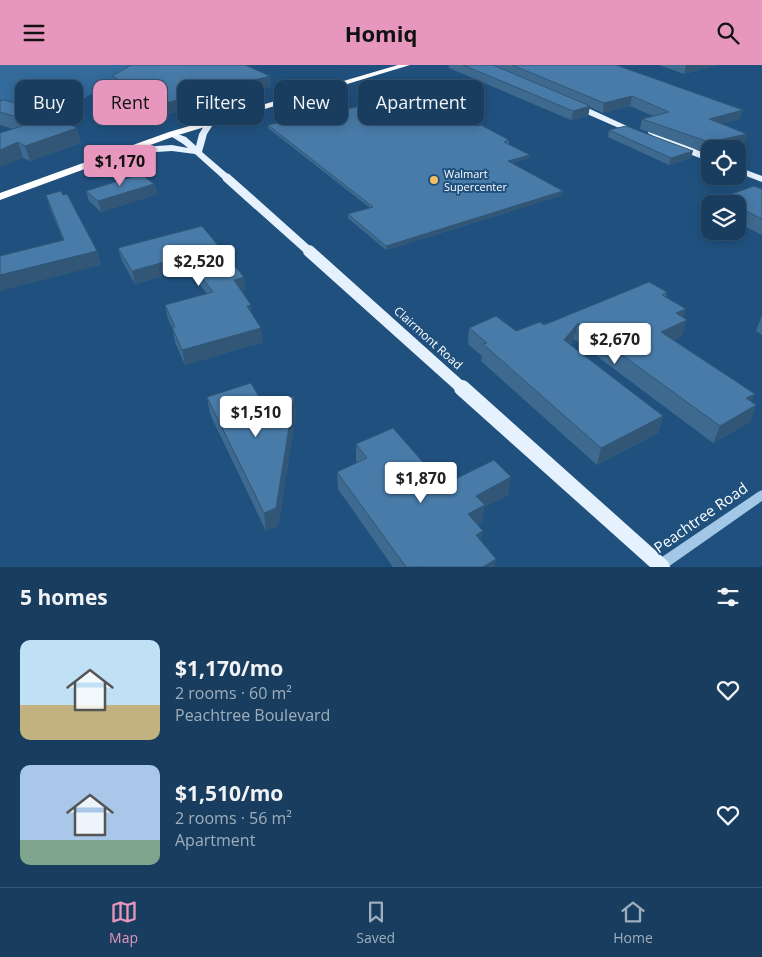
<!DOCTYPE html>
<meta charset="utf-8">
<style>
body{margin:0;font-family:"Open Sans",sans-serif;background:#214464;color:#f1f3f6;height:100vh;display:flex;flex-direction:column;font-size:19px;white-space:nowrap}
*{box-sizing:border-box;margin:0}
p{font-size:16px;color:#9faebc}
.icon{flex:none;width:28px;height:28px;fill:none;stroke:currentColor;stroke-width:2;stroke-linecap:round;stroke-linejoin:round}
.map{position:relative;height:502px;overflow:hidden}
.panel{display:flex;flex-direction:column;background:#183d5e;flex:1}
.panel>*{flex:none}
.guide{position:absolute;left:15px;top:15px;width:500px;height:45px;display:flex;gap:10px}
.fabs{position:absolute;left:701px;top:75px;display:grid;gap:10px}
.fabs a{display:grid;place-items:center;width:45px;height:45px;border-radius:10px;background:#183d5e;box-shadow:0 2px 12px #0003,0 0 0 1px #365673;font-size:25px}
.price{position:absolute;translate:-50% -42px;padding:0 11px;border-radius:5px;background:#fff;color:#222;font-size:16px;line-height:32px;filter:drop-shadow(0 1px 2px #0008)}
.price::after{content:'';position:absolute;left:50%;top:30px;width:15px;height:11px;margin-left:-8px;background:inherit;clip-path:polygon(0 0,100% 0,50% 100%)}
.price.selected{background:#e797bd;color:#111}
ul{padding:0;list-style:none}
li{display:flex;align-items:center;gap:15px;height:125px;padding:0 20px}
li span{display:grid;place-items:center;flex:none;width:140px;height:100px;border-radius:10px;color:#555}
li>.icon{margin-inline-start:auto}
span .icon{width:60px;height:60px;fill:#fffc;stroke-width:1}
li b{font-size:21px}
h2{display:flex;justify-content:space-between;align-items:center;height:60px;padding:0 20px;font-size:21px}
.pill{padding:0 18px;border-radius:10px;background:#183d5e;box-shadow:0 2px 12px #0003,0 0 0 1px #365673;font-size:18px;line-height:45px}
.pill.selected{background:#e797bd;color:#111}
header{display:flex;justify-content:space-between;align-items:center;height:65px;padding:0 20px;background:#e797bd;color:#111;font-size:22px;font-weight:700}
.dock{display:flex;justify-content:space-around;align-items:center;height:70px;border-top:1px solid #365673;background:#183d5e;font-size:14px;color:#9faebc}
.dock a{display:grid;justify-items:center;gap:2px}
.dock .selected{color:#e797bd}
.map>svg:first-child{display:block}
.green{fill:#326b9c}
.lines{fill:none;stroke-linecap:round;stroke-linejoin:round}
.minor{fill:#a3c8e7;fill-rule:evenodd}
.major{fill:#e5f1fd;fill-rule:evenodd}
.highway{fill:#fff;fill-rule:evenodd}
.major-bridge-far2{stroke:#e5f1fd;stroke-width:9}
.major-bridge-far1{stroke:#e5f1fd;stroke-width:12}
.major-bridge{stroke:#e5f1fd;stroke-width:16}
.wall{fill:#3e6a90}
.shaded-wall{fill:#325676}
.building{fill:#487ba8;stroke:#325676}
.poi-dot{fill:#f5be64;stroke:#20517e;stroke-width:2}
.labels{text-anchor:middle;stroke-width:4;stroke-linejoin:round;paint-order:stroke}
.far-poi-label{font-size:11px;fill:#fff;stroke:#20517e;text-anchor:start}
.street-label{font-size:12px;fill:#fff;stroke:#20517e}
.near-street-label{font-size:15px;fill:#fff;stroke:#20517e}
</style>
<header><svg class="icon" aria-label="menu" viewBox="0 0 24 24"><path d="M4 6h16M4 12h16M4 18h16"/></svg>Homiq<svg class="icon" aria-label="search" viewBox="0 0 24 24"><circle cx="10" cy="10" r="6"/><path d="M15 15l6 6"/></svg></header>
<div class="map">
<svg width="762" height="502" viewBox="0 0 762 502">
<rect width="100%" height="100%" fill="#20517e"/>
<!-- green -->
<path class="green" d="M 0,0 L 141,0 L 62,46 L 0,44 Z"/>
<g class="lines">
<!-- minor -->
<path class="minor" d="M 762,425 L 762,436 L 668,502 L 652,502 L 653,498 L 758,427 Z"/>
<!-- major -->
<g class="major">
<path d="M 571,38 L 577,38 L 642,68 L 635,70 L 571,42 Z"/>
<path d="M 207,56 L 214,58 L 207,69 L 202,87 L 230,111 L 230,115 L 224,115 L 195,89 L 172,86 L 126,89 L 122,86 L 126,83 L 172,80 L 188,83 C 182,77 174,74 168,69 L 172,67 L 186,72 L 196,81 L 199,69 Z"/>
<path d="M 648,64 C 653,64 701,87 710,91 L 710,97 L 674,83 L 648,68 Z"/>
<path d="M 738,102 L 762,111 L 762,117 L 738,108 Z"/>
</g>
<!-- highway -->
<path class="highway" d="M 398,0 L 410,0 L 175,71 L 0,135 L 0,128 L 169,67 Z"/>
<!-- major-bridge-far2 -->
<path class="major-bridge-far2" d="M 227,113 L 310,187"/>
<!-- major-bridge-far1 -->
<path class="major-bridge-far1" d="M 309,186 L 464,325"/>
<!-- major-bridge -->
<path class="major-bridge" d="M 462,323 L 662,502"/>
</g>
<!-- wall -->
<g class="wall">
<path d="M 449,0 L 616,0 L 743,45 L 740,54 L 722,59 L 747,69 L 744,80 L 725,84 L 710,84 L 710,87 L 706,88 L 640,64 L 642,54 L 653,51 L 630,41 L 603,48 L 590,42 L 588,51 L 571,55 L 449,3 Z"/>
<path d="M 659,0 L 717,0 L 684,9 Z"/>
<path d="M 112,11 L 271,21 L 160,51 L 153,47 L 145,50 L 121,37 L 119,25 L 120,25 L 115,22 Z"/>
<path d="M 0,36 L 81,78 L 30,96 L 23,93 L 13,64 L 0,60 Z"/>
<path d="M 410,42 L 477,61 L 509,75 L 509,79 L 530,90 L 529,93 L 512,98 L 563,126 L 563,130 L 386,185 L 348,153 L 348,149 L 370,143 L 268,63 L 268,60 Z"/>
<path d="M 609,65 L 691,93 L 669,100 L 608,72 Z"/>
<path d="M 154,119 L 157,129 L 101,147 L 89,136 L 86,126 Z"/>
<path d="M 762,124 L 762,170 L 738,158 L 738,139 L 721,139 L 723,132 Z"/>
<path d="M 46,130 L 97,186 L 101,200 L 63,175 L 50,143 Z"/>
<path d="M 202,161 L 244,212 L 245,225 L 242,226 L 253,250 L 263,277 L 185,300 L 175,277 L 172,262 L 168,254 L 165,240 L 207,229 L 188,204 L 135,219 L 122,196 L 118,183 Z"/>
<path d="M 667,227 L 666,232 L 683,253 L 682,271 L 673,275 L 756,340 L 750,357 L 713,378 L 574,274 L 570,280 L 663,351 L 658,368 L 597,400 L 481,296 L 482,291 L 468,279 L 469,263 L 516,266 Z"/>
<path d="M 762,250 L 762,270 L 756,266 Z"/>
<path d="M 294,331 L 296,348 L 278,461 L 266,466 L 210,349 L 207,332 L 264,341 Z"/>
<path d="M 356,379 L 443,420 L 508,430 L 484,442 L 482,458 L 477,460 L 481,477 L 495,502 L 393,502 L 338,424 L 337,407 L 357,398 L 356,396 Z"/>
</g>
<!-- shaded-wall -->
<g class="shaded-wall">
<path d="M 686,0 L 717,0 L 684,9 Z"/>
<path d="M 270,11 L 271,21 L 160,51 L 158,40 Z"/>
<path d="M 632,31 L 630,41 L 603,48 L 604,38 Z"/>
<path d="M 151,36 L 153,47 L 145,50 L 142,38 Z"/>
<path d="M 590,41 L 588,51 L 571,55 L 573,46 Z"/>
<path d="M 743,45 L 740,54 L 706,64 L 709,54 Z"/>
<path d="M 77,63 L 81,78 L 30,96 L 25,81 Z"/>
<path d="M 747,69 L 744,80 L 725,84 L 710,84 L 710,87 L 706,88 L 709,77 Z"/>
<path d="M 18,77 L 23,93 L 0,102 L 0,85 Z"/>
<path d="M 693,86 L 691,93 L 669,100 L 671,93 Z"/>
<path d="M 530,90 L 529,93 L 507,99 L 508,96 Z"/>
<path d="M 154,119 L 157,129 L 101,147 L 98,136 Z"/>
<path d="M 563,126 L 563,130 L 386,185 L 386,181 Z"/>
<path d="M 97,186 L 101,200 L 0,226 L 0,210 Z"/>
<path d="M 186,191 L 188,204 L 135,219 L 132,206 Z"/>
<path d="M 244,212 L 245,225 L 236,228 L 234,215 Z"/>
<path d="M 251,240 L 253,254 L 247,241 Z"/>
<path d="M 686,244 L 682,257 L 687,255 L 682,271 L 656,283 L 661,267 L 676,248 Z"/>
<path d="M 578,258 L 574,274 L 561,291 L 564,275 Z"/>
<path d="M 261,263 L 263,277 L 185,300 L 182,285 Z"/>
<path d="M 755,329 L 748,345 L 756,340 L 750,357 L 713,378 L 720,361 L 746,333 Z"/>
<path d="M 294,331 L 296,348 L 278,461 L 266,466 L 264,448 Z"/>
<path d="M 663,351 L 658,368 L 597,400 L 601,383 Z"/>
<path d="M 511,412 L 508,430 L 484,442 L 482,458 L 466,466 L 468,449 L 476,431 Z"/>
<path d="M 483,466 L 480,484 L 476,470 Z"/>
<path d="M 496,494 L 495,502 L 483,502 Z"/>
</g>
<!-- building -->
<g class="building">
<path d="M 131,0 L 245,0 L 270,11 L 158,40 L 151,36 L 142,38 L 119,25 L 132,22 L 112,11 Z"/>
<path d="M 463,0 L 493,0 L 590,41 L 573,46 Z"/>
<path d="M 512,0 L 616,0 L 743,45 L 709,54 L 747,69 L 709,77 L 642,54 L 669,47 L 632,31 L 604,38 Z"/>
<path d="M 395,34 L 410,42 L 426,38 L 477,61 L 481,60 L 509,75 L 504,77 L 530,90 L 508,96 L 563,126 L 386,181 L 348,149 L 373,142 L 268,60 Z"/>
<path d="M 5,35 L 56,52 L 77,63 L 25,81 L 18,77 L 0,85 L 0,68 L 35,57 L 0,47 L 0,36 Z"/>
<path d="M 626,61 L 693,86 L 671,93 L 609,65 Z"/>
<path d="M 141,109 L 154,119 L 98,136 L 86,126 Z"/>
<path d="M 754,121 L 762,124 L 762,154 L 738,142 L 738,139 L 732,139 L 735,138 L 723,132 Z"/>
<path d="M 61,126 L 63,130 L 67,129 L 97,186 L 0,210 L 0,191 L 64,175 L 46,130 Z"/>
<path d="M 202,161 L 244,212 L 234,215 L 251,240 L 247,241 L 261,263 L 182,285 L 172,262 L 175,262 L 165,240 L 213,227 L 186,191 L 132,206 L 118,183 Z"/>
<path d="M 649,217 L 667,227 L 662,230 L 686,244 L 676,248 L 687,255 L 661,267 L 755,329 L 746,333 L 756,340 L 720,361 L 578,258 L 564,275 L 663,351 L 601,383 L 483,279 L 487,278 L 469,263 L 496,251 L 516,266 L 540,257 L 544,260 Z"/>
<path d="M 251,318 L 264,341 L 294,331 L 276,443 L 264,448 L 207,332 Z"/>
<path d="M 393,363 L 443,420 L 494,395 L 511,412 L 476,431 L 485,440 L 468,449 L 483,466 L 476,470 L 496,494 L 483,502 L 419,502 L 418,501 L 417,502 L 406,502 L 337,407 L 367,393 L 356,379 Z"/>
</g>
<!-- markers -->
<circle class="poi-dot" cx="434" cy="115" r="5"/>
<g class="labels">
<!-- far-poi labels -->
<g class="far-poi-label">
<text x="444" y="113">Walmart<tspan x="444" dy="13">Supercenter</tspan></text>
</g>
<!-- street labels -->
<g class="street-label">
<text transform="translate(428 273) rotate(42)" y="4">Clairmont Road</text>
</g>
<!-- near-street labels -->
<g class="near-street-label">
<text transform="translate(701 453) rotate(-35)" y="5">Peachtree Road</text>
</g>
</g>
</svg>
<div class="fabs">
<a><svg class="icon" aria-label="locate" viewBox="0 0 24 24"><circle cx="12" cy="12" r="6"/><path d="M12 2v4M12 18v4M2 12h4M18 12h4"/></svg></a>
<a><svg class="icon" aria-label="layers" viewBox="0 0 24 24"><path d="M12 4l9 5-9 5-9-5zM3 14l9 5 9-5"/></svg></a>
</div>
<b class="price selected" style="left:120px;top:122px">$1,170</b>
<b class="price" style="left:199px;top:222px">$2,520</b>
<b class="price" style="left:615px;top:300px">$2,670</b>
<b class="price" style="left:256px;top:373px">$1,510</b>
<b class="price" style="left:421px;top:439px">$1,870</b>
<div class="guide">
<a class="pill">Buy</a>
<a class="pill selected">Rent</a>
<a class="pill">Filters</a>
<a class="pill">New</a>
<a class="pill">Apartment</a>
</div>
</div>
<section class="panel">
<h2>5 homes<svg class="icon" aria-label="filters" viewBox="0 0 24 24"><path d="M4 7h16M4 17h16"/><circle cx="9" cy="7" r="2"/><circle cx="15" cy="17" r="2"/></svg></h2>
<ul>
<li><span style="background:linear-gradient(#bfe0f5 65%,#c2b280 0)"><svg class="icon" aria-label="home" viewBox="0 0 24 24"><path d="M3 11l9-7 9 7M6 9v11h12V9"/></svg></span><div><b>$1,170/mo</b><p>2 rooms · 60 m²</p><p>Peachtree Boulevard</p></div><svg class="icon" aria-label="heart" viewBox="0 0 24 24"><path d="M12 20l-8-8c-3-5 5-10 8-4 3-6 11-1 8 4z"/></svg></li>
<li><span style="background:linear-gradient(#a9c7e8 75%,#7fa58c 0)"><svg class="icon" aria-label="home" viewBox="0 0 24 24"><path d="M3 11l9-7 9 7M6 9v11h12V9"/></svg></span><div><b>$1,510/mo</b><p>2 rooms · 56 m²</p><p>Apartment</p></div><svg class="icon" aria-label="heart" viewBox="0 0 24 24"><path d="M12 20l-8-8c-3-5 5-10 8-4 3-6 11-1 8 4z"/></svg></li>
</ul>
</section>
<nav class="dock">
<a class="selected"><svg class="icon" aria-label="map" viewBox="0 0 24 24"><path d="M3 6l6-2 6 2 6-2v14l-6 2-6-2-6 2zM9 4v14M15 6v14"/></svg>Map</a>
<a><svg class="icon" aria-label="saved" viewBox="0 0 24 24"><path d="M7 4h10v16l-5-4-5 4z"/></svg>Saved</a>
<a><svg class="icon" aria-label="home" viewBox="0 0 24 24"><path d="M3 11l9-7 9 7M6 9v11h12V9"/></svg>Home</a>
</nav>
